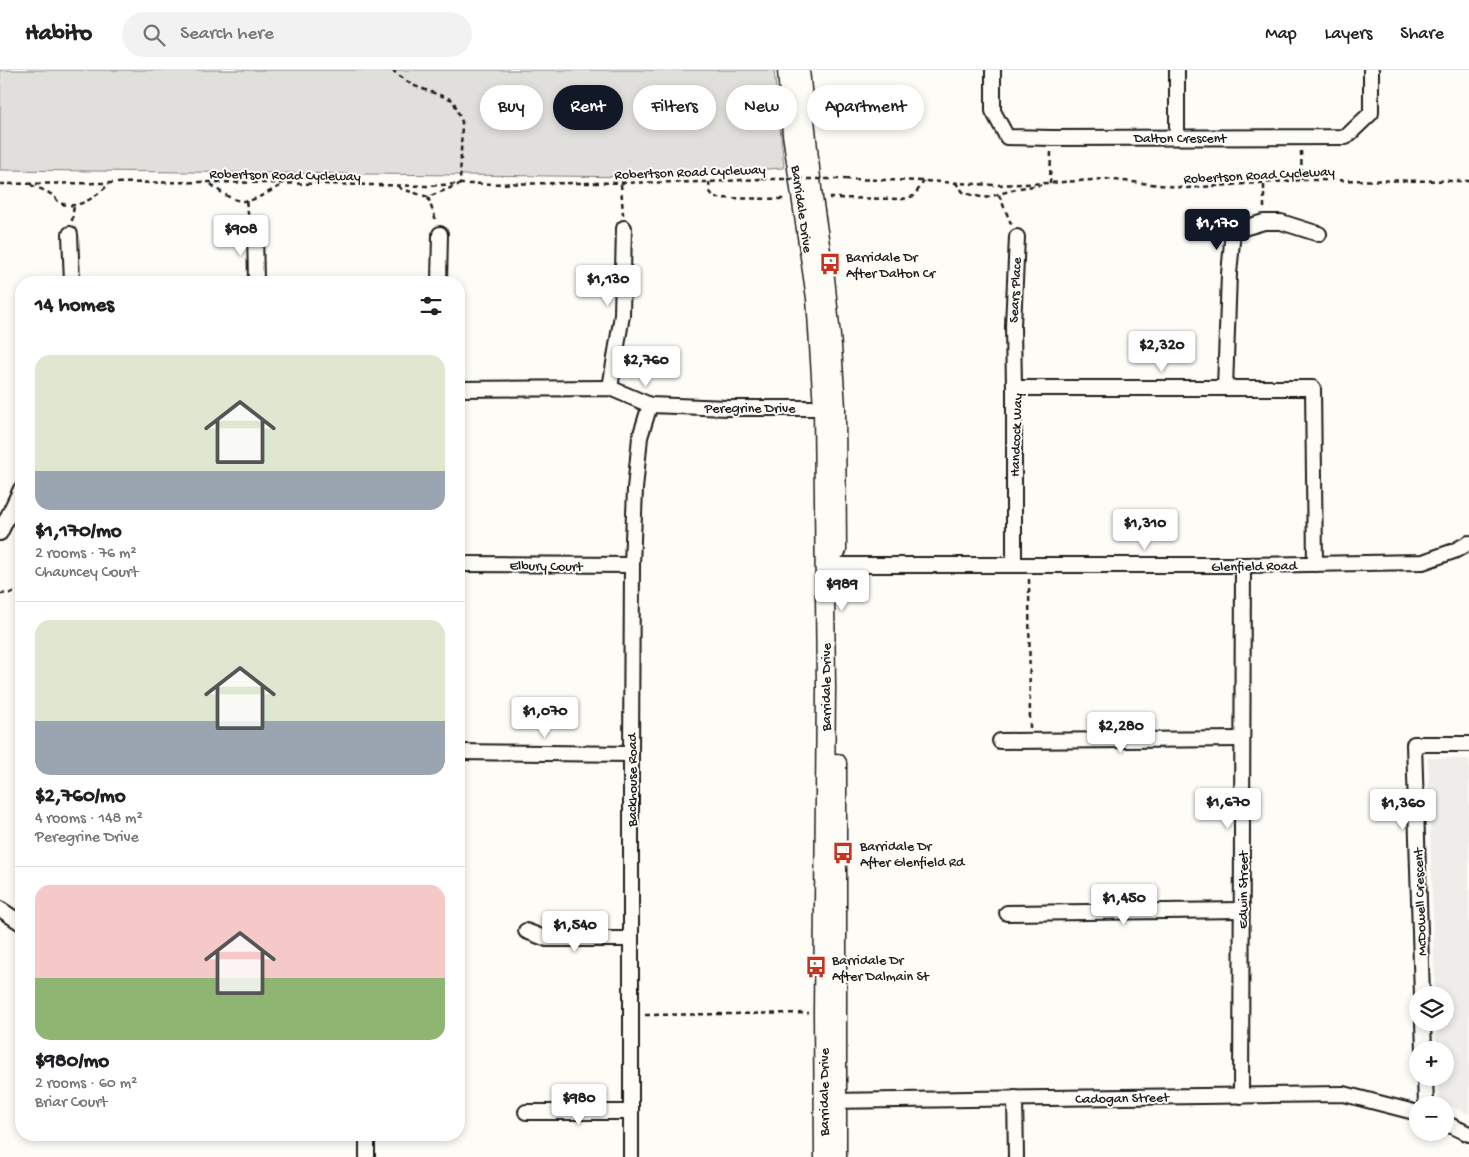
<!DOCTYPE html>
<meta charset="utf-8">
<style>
body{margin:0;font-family:"Gochi Hand",sans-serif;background:#f2f2f2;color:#202124;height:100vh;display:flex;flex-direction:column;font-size:19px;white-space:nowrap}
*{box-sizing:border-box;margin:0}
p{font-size:16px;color:#757577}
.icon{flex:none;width:28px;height:28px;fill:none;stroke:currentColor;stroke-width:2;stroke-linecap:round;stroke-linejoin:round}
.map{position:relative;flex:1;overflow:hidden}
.panel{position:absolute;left:15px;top:206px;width:450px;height:865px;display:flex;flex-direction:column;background:#fff;border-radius:20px;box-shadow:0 2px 8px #0003}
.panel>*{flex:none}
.top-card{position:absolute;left:480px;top:15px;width:475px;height:45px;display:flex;gap:10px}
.buttons{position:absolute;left:1409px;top:916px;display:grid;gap:10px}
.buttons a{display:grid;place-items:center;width:45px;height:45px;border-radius:50%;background:#fff;box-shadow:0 2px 8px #0003;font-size:25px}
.price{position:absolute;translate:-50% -42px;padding:0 11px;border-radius:5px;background:#fff;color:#222;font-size:16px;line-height:32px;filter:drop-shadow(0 1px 2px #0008)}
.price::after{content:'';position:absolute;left:50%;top:30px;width:15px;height:11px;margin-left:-8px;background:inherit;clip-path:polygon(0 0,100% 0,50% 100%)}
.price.active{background:#111827;color:#fff}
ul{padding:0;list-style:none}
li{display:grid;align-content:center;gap:10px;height:265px;padding:0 20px}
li+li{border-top:1px solid #e0e0e0}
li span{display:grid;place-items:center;height:155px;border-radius:15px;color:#555}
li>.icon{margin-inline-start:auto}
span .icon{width:90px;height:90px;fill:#fffc;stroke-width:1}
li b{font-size:21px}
h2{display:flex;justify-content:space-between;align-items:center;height:60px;padding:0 20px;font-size:21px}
.pill{padding:0 18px;border-radius:22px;background:#fff;box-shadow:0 2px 8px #0003;font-size:18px;line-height:45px}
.pill.active{background:#111827;color:#fff}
header{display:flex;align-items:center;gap:30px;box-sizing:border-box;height:70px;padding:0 25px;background:#fff;border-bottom:1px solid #e0e0e0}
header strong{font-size:24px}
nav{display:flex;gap:28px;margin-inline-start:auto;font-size:18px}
.search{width:350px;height:45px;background:#f2f2f2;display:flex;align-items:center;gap:12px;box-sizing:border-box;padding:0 18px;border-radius:28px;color:#757577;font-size:19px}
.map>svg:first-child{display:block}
.built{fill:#eeede9}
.green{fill:#e0dfdb;stroke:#7e7e7c}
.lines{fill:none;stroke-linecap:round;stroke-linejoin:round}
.minor-casing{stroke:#1c1c1c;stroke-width:18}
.tertiary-casing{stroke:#1c1c1c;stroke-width:21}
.path{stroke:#1c1c1c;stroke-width:2.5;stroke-dasharray:5 4;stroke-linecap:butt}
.minor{stroke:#fdfcf7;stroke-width:14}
.tertiary{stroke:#fdfcf7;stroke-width:18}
.path-bridge{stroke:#1c1c1c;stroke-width:2.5;stroke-dasharray:5 4;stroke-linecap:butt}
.labels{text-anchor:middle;stroke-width:4;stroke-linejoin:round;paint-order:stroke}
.street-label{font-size:14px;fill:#1c1c1c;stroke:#fdfcf7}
.poi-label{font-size:14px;fill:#1c1c1c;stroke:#fdfcf7;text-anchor:start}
</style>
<header>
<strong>Habito</strong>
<div class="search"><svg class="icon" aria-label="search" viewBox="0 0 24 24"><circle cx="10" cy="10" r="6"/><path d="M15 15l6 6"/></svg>Search here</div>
<nav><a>Map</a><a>Layers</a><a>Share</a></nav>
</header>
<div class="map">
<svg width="1469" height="1087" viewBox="0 0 1469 1087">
<rect width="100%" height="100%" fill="#fdfcf7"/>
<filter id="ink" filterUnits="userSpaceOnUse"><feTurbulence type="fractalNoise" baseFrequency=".02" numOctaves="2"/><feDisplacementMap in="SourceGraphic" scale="10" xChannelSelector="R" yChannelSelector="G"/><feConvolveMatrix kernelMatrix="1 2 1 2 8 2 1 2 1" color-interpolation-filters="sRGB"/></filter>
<g filter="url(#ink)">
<!-- built -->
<path class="built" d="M 1428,688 L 1469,689 L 1469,1044 L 1439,1031 L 1438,1008 L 1445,1008 L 1445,980 L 1437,980 L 1436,953 L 1445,952 L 1445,925 L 1435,925 Z"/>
<!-- green -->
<path class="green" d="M 0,0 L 774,0 L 784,96 L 783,96 L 783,98 L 642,107 L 0,100 Z"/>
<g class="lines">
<!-- minor casing -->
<g class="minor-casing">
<g id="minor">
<path d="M 993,0 L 993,41 L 1007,67 L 1052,68 L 1346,67 L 1371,43 L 1371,0"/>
<path d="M 1177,67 L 1177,0"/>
<path d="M 255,161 L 256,212"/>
<path d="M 70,164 L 72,212"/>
<path d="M 439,212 L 440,164"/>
<path d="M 610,318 L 622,245 L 624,158"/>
<path d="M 1014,318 L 1013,256 L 1017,167"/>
<path d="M 1225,318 L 1229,204 L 1233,161 L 1264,152 L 1281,152 L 1319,164"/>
<path d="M 459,319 L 610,318 L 650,335 L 728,338 L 832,338"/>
<path d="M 0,463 L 21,419"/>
<path d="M 459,494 L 632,495"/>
<path d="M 825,495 L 1243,495 L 1423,492 L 1454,481 L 1469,473"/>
<path d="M 1014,495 L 1014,318 L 1313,318 L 1315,494"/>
<path d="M 1000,671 L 1242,669"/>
<path d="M 459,682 L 631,684"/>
<path d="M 0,839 L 21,853"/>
<path d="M 1007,843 L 1242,840"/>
<path d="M 526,861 L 547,869 L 630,869"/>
<path d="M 1422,925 L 1414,674 L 1469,674"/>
<path d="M 1423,952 L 1424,980"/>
<path d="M 1425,1008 L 1426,1035"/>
<path d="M 1241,1026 L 1243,495"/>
<path d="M 1015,1028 L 1016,1087"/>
<path d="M 828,1031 L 1344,1024 L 1418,1043"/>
<path d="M 526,1042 L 631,1042"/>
<path d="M 1445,1053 L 1469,1064"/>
<path d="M 367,1065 L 367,1087"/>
<path d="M 631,1087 L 631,684 L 632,495 L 635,419 L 640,367 L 650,335"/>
</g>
</g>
<!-- tertiary casing -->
<g class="tertiary-casing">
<g id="tertiary">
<path d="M 787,0 L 792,64 L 816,228 L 823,338 L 826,617 L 823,943 L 824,1087"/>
<path d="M 800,0 L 813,128 L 825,208 L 832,276 L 836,338 L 837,480"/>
<path d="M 837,1087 L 837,693"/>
</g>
</g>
<!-- path -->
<g class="path">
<path d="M 392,0 L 412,15 L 453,30 L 462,52 L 460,114 L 428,127 L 402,119 L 397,116"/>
<path d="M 1301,81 L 1302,110"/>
<path d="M 845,109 L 924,111 L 995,115 L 1050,113 L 1105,109 L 1186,118 L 1302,110 L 1469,111"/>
<path d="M 709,112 L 710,122 L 715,128 L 786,129"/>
<path d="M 955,112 L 964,123 L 985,128 L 1020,118 L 1041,115"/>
<path d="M 1049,113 L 1050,113 L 1051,82"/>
<path d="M 0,114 L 210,112 L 426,116 L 460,114 L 709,112 L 762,109"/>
<path d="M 211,114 C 220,122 233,132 246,131 C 254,131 274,119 282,115"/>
<path d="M 621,114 L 623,145"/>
<path d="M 31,115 C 37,118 46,120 52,125 C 55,127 57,131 60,133 C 78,141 97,126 109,114"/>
<path d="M 999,125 L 1012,156"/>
<path d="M 428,127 L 436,151"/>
<path d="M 829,128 L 903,129 L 914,126 L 924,111"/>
<path d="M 246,131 L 249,149"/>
<path d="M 1264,138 L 1264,112"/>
<path d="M 72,151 L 74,135"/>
<path d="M 1029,509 L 1030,659"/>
<path d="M 0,524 L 21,522"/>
<path d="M 645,945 L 809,943"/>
</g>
<!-- minor -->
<use href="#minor" class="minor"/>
<!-- tertiary -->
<use href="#tertiary" class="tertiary"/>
<!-- path-bridge -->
<path class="path-bridge" d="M 762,109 L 845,109"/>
</g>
</g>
<!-- icons -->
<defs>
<g id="bus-bare" transform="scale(1.725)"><path d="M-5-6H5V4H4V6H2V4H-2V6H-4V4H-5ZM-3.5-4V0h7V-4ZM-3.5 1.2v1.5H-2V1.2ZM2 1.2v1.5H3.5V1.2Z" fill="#c8321e" stroke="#fdfcf7" stroke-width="2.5" paint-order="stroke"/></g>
</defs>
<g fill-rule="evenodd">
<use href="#bus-bare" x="830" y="194"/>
<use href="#bus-bare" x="843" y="783"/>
<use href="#bus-bare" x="816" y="897"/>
</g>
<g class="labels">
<!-- street labels -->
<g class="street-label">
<text x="1180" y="72">Dalton Crescent</text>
<text transform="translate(690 101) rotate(-2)" y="5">Robertson Road Cycleway</text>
<text transform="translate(285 104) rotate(1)" y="5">Robertson Road Cycleway</text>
<text transform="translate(1259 104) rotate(-3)" y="5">Robertson Road Cycleway</text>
<text transform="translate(803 139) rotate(82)" y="5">Barridale Drive</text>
<text transform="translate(1014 220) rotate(-87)" y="5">Sears Place</text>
<text x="750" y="342">Peregrine Drive</text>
<text transform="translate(1015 365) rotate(-88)" y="5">Handcock Way</text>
<text transform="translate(546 495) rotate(1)" y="5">Elbury Court</text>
<text transform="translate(1254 495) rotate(-1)" y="5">Glenfield Road</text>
<text transform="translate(825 617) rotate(-90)" y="5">Barridale Drive</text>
<text transform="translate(631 710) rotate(-90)" y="5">Backhouse Road</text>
<text transform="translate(1242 820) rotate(-90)" y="5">Edwin Street</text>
<text transform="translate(1419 832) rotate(-92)" y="5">McDowell Crescent</text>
<text transform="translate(823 1022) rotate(-90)" y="5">Barridale Drive</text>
<text transform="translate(1122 1027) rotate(-1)" y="5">Cadogan Street</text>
</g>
<!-- poi labels -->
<g class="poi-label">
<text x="846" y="191">Barridale Dr<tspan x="846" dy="16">After Dalton Cr</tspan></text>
<text x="860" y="780">Barridale Dr<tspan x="860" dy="16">After Glenfield Rd</tspan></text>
<text x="832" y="894">Barridale Dr<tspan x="832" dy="16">After Dalmain St</tspan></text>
</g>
</g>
</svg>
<div class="buttons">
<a><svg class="icon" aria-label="layers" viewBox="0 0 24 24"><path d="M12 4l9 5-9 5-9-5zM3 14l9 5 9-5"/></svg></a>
<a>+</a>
<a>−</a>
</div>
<b class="price active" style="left:1217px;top:181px">$1,170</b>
<b class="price" style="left:241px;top:187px">$908</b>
<b class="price" style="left:608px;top:237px">$1,130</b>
<b class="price" style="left:1162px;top:303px">$2,320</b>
<b class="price" style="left:646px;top:318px">$2,760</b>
<b class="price" style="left:1145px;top:481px">$1,310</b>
<b class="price" style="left:842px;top:542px">$989</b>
<b class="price" style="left:545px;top:669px">$1,070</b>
<b class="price" style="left:1121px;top:684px">$2,280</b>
<b class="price" style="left:1228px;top:760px">$1,670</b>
<b class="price" style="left:1403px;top:761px">$1,360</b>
<b class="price" style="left:1124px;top:856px">$1,450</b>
<b class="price" style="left:575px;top:883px">$1,540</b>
<b class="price" style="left:579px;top:1056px">$980</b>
<div class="top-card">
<a class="pill">Buy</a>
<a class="pill active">Rent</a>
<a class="pill">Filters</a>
<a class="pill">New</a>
<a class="pill">Apartment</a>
</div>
<section class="panel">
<h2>14 homes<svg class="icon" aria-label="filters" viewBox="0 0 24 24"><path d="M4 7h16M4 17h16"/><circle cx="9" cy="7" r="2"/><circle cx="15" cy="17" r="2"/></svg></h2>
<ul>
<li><span style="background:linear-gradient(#dfe7d0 75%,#9aa5b1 0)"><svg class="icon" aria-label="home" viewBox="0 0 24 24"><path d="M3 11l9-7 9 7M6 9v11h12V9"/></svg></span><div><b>$1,170/mo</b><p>2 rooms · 76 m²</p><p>Chauncey Court</p></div></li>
<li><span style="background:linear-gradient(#dfe7d0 65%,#9aa5b1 0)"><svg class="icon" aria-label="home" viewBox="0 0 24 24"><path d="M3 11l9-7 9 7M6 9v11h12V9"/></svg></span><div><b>$2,760/mo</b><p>4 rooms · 148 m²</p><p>Peregrine Drive</p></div></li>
<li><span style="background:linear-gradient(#f6c9c9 60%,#8fb573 0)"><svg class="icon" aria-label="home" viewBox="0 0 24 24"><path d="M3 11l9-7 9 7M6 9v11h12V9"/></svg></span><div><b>$980/mo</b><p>2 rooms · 60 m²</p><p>Briar Court</p></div></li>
</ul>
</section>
</div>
